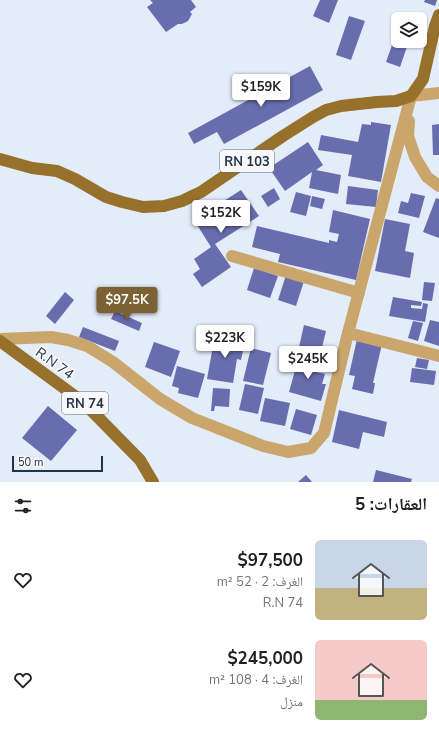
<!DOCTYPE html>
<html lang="ar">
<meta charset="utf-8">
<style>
body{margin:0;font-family:"Nunito Sans","Noto Naskh Arabic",sans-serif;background:#f6f6f6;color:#202124;direction:rtl;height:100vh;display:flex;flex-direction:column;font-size:15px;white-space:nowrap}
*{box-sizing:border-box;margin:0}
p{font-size:13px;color:#757577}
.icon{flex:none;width:22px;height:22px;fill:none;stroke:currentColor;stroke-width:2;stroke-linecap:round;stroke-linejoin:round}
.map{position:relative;height:482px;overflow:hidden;direction:ltr}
.sheet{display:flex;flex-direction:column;background:#fff;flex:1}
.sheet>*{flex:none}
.buttons{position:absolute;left:391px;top:12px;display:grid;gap:8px}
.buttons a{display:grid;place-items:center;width:36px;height:36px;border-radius:6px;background:#fff;box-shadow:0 1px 3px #0004;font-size:20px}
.scale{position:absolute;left:12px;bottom:10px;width:91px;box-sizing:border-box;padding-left:4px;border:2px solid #23324c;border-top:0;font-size:11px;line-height:14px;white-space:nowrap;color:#23324c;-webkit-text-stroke:3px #f8f8f8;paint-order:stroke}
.price{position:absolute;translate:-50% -34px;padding:0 9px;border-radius:4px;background:#fff;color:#222;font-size:13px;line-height:26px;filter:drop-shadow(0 1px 2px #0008)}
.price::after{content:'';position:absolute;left:50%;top:24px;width:12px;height:9px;margin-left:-6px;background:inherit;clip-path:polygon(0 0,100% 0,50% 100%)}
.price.current{background:#7b6133;color:#fff}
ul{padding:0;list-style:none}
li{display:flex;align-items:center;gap:12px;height:100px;padding:0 12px}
li span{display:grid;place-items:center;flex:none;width:112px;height:80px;border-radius:6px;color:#555}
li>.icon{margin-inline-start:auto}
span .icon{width:48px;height:48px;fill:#fffc;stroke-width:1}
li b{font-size:17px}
h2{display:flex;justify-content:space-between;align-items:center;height:48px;padding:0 12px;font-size:17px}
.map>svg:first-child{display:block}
.building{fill:#686dae}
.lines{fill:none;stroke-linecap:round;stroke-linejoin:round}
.minor{stroke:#caa66c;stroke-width:12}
.major{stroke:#97712b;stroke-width:12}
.labels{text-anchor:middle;stroke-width:4;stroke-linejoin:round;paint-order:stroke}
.shield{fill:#f8f8f8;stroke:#636d80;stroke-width:1}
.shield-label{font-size:13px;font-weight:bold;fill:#23324c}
.street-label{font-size:14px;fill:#23324c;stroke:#f8f8f8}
</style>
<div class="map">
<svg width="439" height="482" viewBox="0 0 439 482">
<rect width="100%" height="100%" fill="#e3ecf9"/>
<!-- building -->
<g class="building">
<path d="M 150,0 L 191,0 L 196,7 L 190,12 L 192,14 L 188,21 L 182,24 L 178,24 L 166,32 L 147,7 L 153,3 Z"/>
<path d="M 320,0 L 338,0 L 329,23 L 313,16 Z"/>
<path d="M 425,0 L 437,0 L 435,6 L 424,2 Z"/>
<path d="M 349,16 L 365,21 L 351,60 L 336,55 Z"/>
<path d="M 398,28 L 398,41 L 409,41 L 400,67 L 386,62 Z"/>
<path d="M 310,66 L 323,90 L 224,144 L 217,132 L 194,144 L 188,133 Z"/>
<path d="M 371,122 L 391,125 L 381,182 L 348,176 L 352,155 L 318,150 L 321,135 L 358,142 L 362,124 L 371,125 Z"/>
<path d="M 439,124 L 439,155 L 433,155 L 432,125 Z"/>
<path d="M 308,142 L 323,165 L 316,170 L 341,175 L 338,194 L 309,188 L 312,172 L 285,191 L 269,168 Z"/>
<path d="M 348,186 L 378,190 L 376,207 L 346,204 Z"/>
<path d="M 274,188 L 280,199 L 268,207 L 261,196 Z"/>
<path d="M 241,190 L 259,216 L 215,244 L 231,267 L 202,287 L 193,274 L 200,269 L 194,259 L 211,247 L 194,220 Z"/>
<path d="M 296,192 L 311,196 L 306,216 L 290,212 Z"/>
<path d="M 411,193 L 425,196 L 419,218 L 398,213 L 401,201 L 408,203 Z"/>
<path d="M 312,196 L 325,199 L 322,209 L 310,206 Z"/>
<path d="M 436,198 L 439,199 L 439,238 L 423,232 Z"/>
<path d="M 333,210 L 370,219 L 356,280 L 278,262 L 280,254 L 252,247 L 257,226 L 329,243 L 329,240 L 337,242 L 339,234 L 329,232 Z"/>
<path d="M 385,219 L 410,224 L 405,251 L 414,253 L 410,278 L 375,271 Z"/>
<path d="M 254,268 L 278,276 L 270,298 L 247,290 Z"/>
<path d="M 286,275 L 304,281 L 296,306 L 278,300 Z"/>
<path d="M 424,282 L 435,283 L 432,301 L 422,300 Z"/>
<path d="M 65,292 L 74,300 L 55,324 L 46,316 Z"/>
<path d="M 393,297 L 422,302 L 421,306 L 411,305 L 411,308 L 422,309 L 423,303 L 428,304 L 425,322 L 389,316 Z"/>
<path d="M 115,311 L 142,323 L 139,331 L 111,319 Z"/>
<path d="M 430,320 L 439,322 L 439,346 L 424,341 Z"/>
<path d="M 413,321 L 423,323 L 418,341 L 408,338 Z"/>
<path d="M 304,325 L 326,331 L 321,352 L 299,347 Z"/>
<path d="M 83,327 L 119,341 L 115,351 L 79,337 Z"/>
<path d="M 215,335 L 245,341 L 241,360 L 237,359 L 233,383 L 207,379 Z"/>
<path d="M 357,339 L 382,344 L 373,383 L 375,383 L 373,394 L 352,389 L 355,376 L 349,375 Z"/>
<path d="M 154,342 L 180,351 L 171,377 L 145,367 Z"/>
<path d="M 251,348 L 271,353 L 263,385 L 243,381 Z"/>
<path d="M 299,356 L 319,362 L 316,372 L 325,374 L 322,384 L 326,384 L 321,401 L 289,392 Z"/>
<path d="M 417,358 L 429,360 L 427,369 L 415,367 Z"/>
<path d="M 177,366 L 205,374 L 198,398 L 178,393 L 179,388 L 172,386 Z"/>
<path d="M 412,368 L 436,371 L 434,385 L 410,382 Z"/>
<path d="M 245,384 L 264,388 L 258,414 L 239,410 Z"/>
<path d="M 213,388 L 230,389 L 229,407 L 215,406 L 214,411 L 211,411 Z"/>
<path d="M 265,398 L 290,403 L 285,426 L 260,421 Z"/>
<path d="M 48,406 L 77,430 L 51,461 L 22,438 Z"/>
<path d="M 296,409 L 317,415 L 311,435 L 290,429 Z"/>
<path d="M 339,410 L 387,422 L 384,437 L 363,432 L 359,449 L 332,442 Z"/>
<path d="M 376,470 L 412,479 L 411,482 L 373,482 Z"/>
<path d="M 306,475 L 312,482 L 298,482 Z"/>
</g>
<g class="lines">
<!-- minor -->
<g class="minor">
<path d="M 411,96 L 439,93"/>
<path d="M 409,121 L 408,136 L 415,157 L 427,177 L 439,186"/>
<path d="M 232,256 L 359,293"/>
<path d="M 348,333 L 439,356"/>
<path d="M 0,339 L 51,337 L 68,340 L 87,346 L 113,362 L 160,399 L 192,418 L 263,446 L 288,452 L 311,448 L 324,433 L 348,333 L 411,96"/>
</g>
<!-- major -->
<g class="major">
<path d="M 0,159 L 32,168 L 57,171 L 75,179 L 106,197 L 122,202 L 143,207 L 164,206 L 182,201 L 201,192 L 283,136 L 313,117 L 326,110 L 341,106 L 377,102 L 396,101 L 411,96 L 423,79 L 435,26 L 439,15"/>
<path d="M 0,341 L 83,402 L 140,460 L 153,482"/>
</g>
</g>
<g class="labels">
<!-- shield labels -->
<g class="shield">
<rect x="220" y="150" width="54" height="22" rx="3"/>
<rect x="62" y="392" width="46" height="22" rx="3"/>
</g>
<g class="shield-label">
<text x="247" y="166">RN 103</text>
<text x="85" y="408">RN 74</text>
</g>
<!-- street labels -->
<g class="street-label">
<text transform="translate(55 363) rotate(36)" y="5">R.N 74</text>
</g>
</g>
</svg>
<div class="buttons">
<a><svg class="icon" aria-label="layers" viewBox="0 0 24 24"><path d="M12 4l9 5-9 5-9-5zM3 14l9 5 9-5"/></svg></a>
</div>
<div class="scale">50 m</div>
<b class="price" style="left:261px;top:108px">$159K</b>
<b class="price" style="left:221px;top:234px">$152K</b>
<b class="price current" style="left:127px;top:321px">$97.5K</b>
<b class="price" style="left:225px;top:359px">$223K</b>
<b class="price" style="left:308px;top:380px">$245K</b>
</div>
<section class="sheet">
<h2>العقارات: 5<svg class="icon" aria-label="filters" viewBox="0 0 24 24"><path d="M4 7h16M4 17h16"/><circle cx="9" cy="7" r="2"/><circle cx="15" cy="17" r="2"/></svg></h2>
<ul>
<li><span style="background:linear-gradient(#c9d6e8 60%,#c2b280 0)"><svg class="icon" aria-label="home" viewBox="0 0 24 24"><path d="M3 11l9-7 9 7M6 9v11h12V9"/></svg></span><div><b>$97,500</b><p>الغرف: 2 · 52 m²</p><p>R.N 74</p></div><svg class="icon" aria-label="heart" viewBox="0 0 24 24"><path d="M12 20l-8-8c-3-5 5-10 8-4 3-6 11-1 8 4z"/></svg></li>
<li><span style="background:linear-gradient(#f6c9c9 75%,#8fb573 0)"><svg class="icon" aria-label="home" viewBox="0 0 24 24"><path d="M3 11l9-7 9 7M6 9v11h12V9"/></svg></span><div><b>$245,000</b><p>الغرف: 4 · 108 m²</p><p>منزل</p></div><svg class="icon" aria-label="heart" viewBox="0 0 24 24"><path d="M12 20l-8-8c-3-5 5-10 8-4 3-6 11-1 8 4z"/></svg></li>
</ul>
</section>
